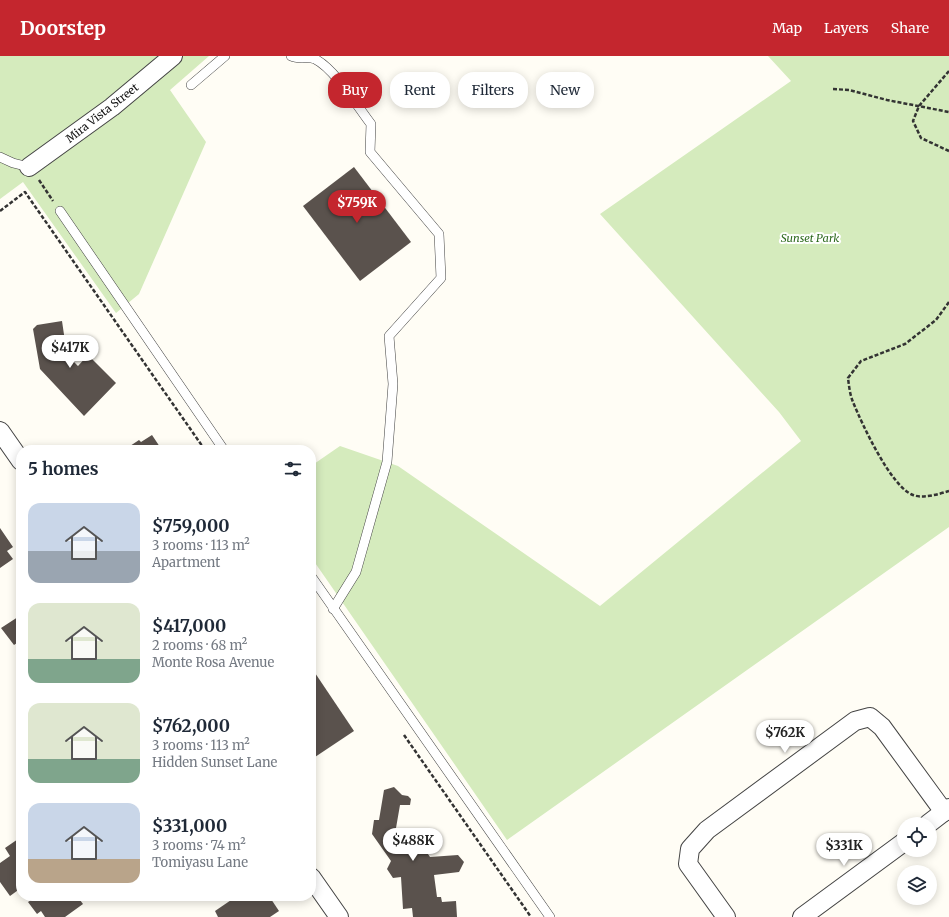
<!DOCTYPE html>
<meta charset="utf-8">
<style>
body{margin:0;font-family:Merriweather,serif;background:#f2f2f3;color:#1f2937;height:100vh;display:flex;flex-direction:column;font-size:15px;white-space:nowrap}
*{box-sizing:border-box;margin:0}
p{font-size:13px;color:#747a83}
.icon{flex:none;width:22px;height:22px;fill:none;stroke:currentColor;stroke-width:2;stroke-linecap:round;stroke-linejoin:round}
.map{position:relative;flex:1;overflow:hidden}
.drawer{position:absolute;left:16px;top:389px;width:300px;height:456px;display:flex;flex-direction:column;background:#fff;border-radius:16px;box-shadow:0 2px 10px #0003}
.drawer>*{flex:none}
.top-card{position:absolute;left:328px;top:16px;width:380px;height:36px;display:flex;gap:8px}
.fabs{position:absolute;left:897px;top:761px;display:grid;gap:8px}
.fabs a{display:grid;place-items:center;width:40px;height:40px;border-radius:50%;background:#fff;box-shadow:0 2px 10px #0003;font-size:20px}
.price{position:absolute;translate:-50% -34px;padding:0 9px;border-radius:14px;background:#fff;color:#222;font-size:13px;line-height:26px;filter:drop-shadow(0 1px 2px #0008)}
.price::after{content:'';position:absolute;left:50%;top:24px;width:12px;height:9px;margin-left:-6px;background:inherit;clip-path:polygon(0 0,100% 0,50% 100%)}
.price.current{background:#c4262e;color:#fff}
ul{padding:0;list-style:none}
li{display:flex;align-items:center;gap:12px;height:100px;padding:0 12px}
li span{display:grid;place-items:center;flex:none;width:112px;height:80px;border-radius:12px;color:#555}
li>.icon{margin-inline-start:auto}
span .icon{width:48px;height:48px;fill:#fffc;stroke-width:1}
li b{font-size:17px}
h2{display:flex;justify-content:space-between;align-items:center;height:48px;padding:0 12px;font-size:17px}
.tag{padding:0 14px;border-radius:16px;background:#fff;box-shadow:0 2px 10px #0003;font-size:14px;line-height:36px}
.tag.current{background:#c4262e;color:#fff}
header{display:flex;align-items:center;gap:24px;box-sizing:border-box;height:56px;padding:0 20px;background:#c4262e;color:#fff}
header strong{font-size:19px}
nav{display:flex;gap:22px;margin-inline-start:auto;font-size:14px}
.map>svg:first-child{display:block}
.green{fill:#d5ebbd}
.building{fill:#5a524d}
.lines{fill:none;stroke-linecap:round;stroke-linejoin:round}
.service-casing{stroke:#444;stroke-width:10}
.minor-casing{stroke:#444;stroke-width:20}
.path{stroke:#333;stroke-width:2.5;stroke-dasharray:4 2;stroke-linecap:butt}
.service{stroke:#fff;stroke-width:9}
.minor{stroke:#fff;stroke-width:18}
.labels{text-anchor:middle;stroke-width:4;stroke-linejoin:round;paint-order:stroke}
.street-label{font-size:11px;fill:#111;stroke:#fff}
.park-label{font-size:11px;font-style:italic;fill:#2f6b1f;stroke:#fff}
</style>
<header>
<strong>Doorstep</strong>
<nav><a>Map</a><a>Layers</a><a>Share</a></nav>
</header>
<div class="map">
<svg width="949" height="861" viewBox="0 0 949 861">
<rect width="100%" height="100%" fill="#fffdf5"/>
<!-- green -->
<g class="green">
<path d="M 0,0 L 209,0 L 170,34 L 206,86 L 139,238 L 116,257 L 23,126 L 0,143 Z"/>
<path d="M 768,0 L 949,0 L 949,471 L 507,784 L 311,501 L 311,410 L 340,390 L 398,410 L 600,550 L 801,385 L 779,356 L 600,158 L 791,25 Z"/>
</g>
<!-- building -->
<g class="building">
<path d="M 354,111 L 411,186 L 360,225 L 303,150 Z"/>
<path d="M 62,265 L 67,299 L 78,310 L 88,299 L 116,327 L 84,360 L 40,313 L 33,273 L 37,269 Z"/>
<path d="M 152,379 L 162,394 L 124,394 L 139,384 L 141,386 Z"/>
<path d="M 0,472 L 13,491 L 7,495 L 13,503 L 0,512 Z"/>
<path d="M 21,559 L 21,587 L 20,585 L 14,589 L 1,572 Z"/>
<path d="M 311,611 L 354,675 L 315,701 L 311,695 Z"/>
<path d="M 394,731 L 402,739 L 408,740 L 411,743 L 410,749 L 400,749 L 396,772 L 408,789 L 417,782 L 430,801 L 458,799 L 464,806 L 459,816 L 434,819 L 437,841 L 441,841 L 442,846 L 456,845 L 457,861 L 413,861 L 412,852 L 403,853 L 401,821 L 393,822 L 387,813 L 391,805 L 372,778 L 374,764 L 379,764 L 384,734 Z"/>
<path d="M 21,781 L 21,832 L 10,840 L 0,826 L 0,807 L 10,800 L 5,792 Z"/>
<path d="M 33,840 L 77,840 L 83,848 L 65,861 L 45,861 L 41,855 L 37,858 L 28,846 L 34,842 Z"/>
<path d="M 237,840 L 269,840 L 279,855 L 270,861 L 218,861 L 215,855 Z"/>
</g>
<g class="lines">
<!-- service casing -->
<g class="service-casing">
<g id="service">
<path d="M 291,0 C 299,4 308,0 315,3 C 335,13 357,50 371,68 L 370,96 L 439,178 L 441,222 L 389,280 L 393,328 L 387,406 L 356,516 L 333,553"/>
<path d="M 191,29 L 225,0"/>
<path d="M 0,101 L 13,107 L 29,111"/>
<path d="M 60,155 L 224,394"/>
<path d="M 311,520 L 550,861"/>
</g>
</g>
<!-- minor casing -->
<g class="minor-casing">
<g id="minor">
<path d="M 29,111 L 112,51 L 173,0"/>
<path d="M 0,375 L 21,405"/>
<path d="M 928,768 L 949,752"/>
<path d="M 311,821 L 339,861"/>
<path d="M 726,861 L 688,808 L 690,793 L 707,774 L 855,665 L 870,661 L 882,671 L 944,756"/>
<path d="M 802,861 L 904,786"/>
</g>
</g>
<!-- path -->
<g class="path">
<path d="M 949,15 L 919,50 L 913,65 L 921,82 L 949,95"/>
<path d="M 833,33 L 849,34 L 887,44 L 949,56"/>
<path d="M 39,124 L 53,145"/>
<path d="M 0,155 L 25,136 L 205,394"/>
<path d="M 949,246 L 936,264 L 905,288 L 861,305 L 848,322 C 849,330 850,339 853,346 C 862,368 891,431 913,439 C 923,443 939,438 949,435"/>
<path d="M 404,679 L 531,861"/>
</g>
<!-- service -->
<use href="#service" class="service"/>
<!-- minor -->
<use href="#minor" class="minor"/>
</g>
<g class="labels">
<!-- street labels -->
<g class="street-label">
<text transform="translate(102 57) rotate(-38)" y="4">Mira Vista Street</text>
</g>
<!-- park labels -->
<g class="park-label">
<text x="810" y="186">Sunset Park</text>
</g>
</g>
</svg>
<div class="fabs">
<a><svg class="icon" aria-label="locate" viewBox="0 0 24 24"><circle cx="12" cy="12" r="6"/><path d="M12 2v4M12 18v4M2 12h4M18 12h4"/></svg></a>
<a><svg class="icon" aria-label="layers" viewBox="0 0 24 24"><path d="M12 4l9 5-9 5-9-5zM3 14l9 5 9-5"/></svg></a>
</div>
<b class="price current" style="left:357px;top:168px">$759K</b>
<b class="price" style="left:70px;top:313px">$417K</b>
<b class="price" style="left:785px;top:698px">$762K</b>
<b class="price" style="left:413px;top:806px">$488K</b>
<b class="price" style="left:844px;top:811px">$331K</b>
<div class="top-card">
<a class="tag current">Buy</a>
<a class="tag">Rent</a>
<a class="tag">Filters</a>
<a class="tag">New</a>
</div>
<section class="drawer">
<h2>5 homes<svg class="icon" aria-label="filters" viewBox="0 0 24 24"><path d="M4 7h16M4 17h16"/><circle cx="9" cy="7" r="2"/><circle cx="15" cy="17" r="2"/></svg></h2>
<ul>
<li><span style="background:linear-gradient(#c9d6e8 60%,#9aa5b1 0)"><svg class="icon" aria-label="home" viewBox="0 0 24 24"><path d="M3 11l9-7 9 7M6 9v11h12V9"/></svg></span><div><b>$759,000</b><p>3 rooms · 113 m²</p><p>Apartment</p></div></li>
<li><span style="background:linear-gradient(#dfe7d0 70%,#7fa58c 0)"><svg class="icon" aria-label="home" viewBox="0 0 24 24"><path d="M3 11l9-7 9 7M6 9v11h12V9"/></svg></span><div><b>$417,000</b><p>2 rooms · 68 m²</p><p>Monte Rosa Avenue</p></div></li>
<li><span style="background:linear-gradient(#dfe7d0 70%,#7fa58c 0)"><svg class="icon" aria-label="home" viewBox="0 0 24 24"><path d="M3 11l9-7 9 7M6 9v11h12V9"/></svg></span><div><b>$762,000</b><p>3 rooms · 113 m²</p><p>Hidden Sunset Lane</p></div></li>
<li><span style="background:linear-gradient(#c9d6e8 70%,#b9a48a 0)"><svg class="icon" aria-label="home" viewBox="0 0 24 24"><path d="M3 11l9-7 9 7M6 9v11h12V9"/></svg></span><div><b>$331,000</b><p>3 rooms · 74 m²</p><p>Tomiyasu Lane</p></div></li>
</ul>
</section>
</div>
